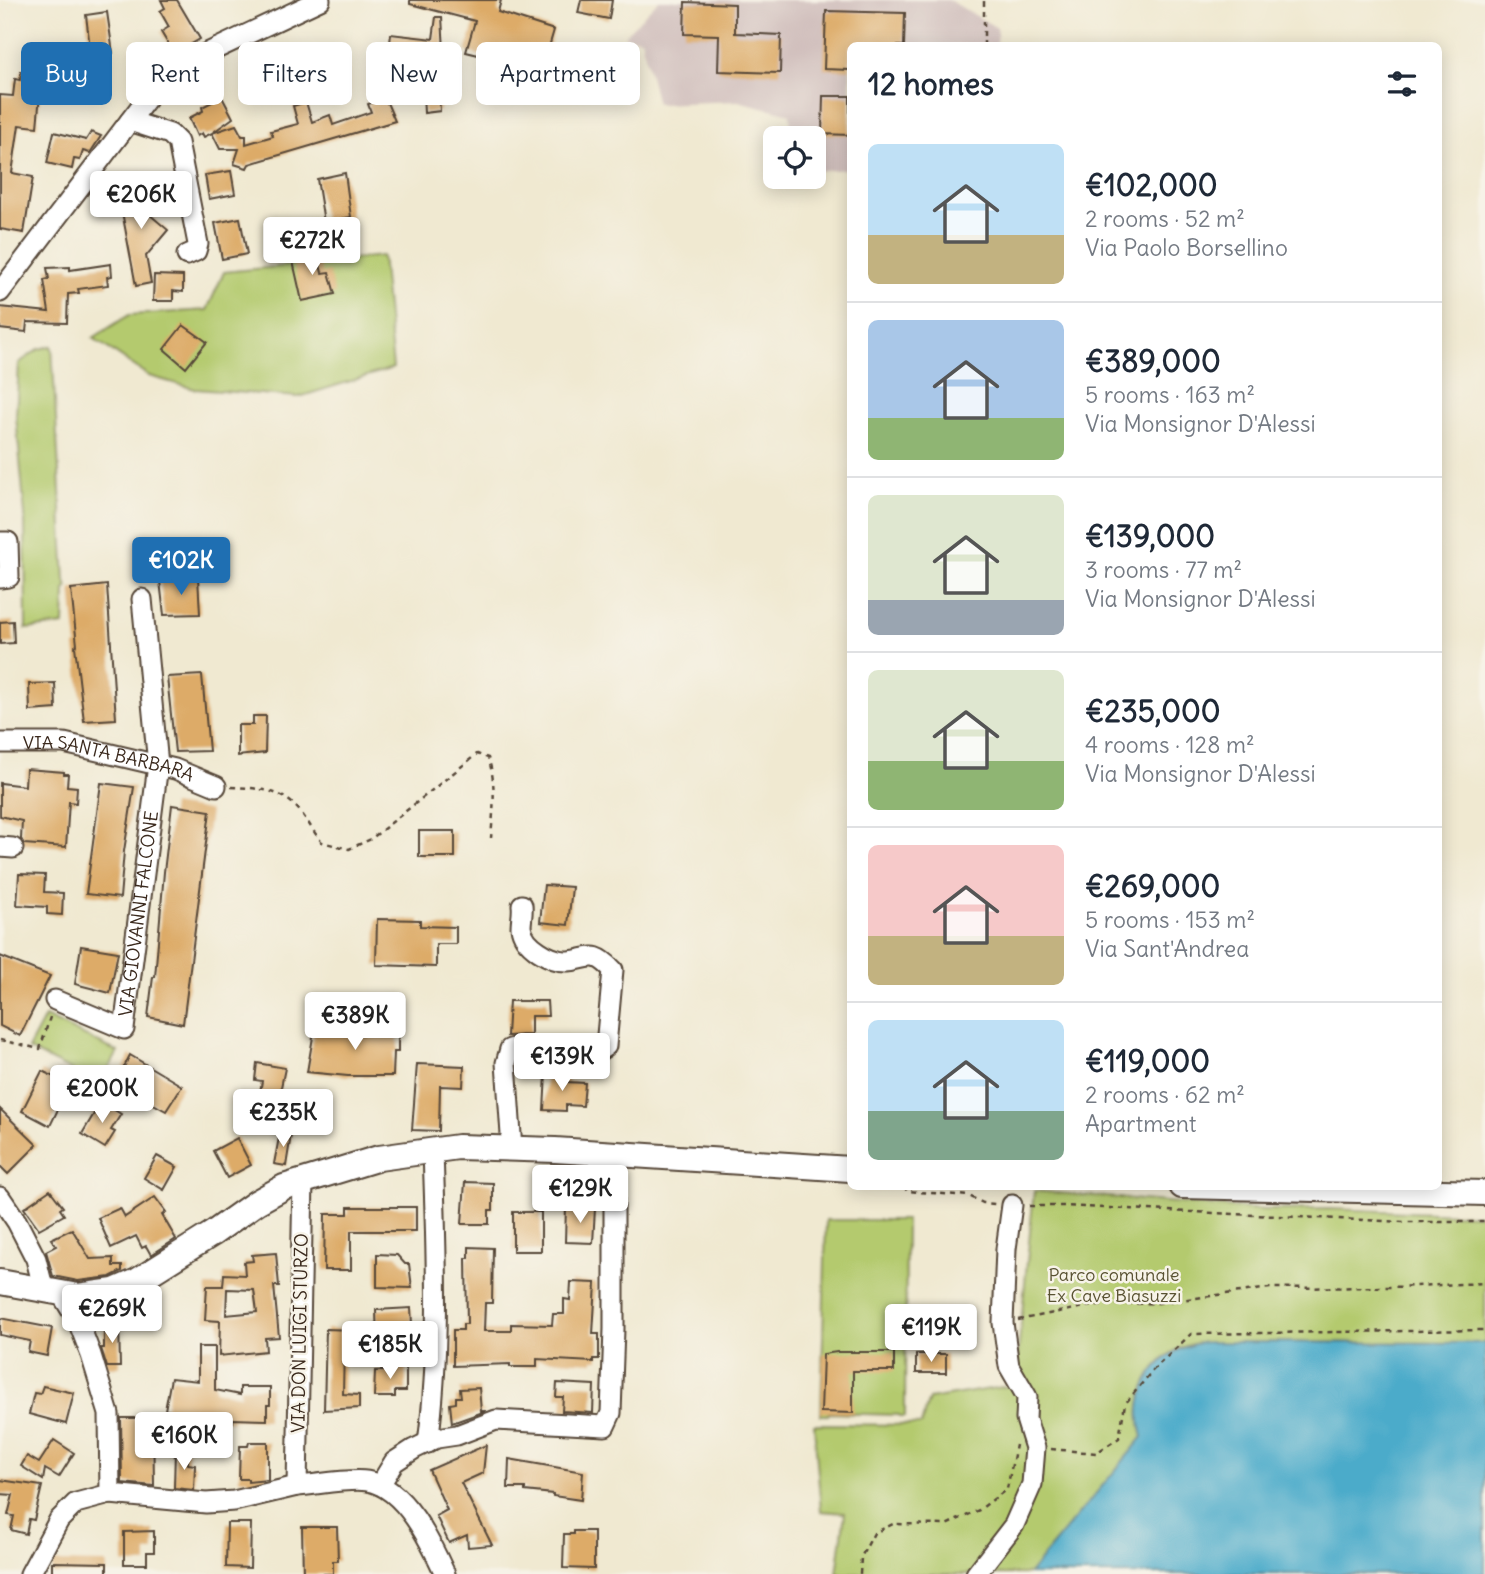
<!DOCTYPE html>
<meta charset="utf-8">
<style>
body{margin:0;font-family:Delius,sans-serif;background:#f2f2f3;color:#1f2937;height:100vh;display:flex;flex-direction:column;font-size:26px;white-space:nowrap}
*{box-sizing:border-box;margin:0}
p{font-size:23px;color:#747a83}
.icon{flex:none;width:38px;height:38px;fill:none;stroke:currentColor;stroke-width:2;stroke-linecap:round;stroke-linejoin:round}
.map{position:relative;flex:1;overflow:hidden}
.panel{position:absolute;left:847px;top:42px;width:595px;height:1148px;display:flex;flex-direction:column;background:#fff;border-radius:10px;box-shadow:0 4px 18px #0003}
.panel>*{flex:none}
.top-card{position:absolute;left:21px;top:42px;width:665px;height:63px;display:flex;gap:14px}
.buttons{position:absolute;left:763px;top:126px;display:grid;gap:14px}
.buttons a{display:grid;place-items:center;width:63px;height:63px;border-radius:10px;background:#fff;box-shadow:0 4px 18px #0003;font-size:35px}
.price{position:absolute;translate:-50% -60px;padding:0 16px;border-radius:7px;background:#fff;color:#222;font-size:23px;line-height:46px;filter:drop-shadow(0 2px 4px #0008)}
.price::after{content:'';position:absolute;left:50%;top:42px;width:21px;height:16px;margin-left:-10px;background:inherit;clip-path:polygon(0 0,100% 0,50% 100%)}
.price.on{background:#1f6fb2;color:#fff}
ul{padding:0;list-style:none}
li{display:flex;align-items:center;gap:21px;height:175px;padding:0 21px}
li+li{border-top:2px solid #e0e1e3}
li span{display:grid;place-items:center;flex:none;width:196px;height:140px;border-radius:10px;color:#555}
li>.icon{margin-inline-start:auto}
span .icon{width:84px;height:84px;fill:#fffc;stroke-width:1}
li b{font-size:30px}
h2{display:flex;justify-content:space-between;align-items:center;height:84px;padding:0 21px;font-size:30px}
.chip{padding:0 24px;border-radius:10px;background:#fff;box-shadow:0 4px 18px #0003;font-size:24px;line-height:63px}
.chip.on{background:#1f6fb2;color:#fff}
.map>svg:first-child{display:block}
.industrial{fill:#d1c0bd}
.green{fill:#b4ca6e;stroke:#787a46;stroke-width:2}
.water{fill:#4babca;stroke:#436a74;stroke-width:2}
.building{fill:#ddab68;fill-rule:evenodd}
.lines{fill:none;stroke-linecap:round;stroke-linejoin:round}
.minor-casing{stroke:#564739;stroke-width:23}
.major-casing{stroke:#564739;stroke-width:28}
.path{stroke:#564739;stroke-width:2.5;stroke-dasharray:5 5;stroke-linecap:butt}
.minor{stroke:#fff;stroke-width:19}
.major{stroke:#fff;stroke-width:24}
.labels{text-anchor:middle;stroke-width:5;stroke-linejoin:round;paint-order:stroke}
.street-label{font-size:18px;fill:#3b2a1e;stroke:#f7f3e8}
.park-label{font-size:18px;fill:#595232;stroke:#f7f3e8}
</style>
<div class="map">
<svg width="1485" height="1574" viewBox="0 0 1485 1574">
<rect width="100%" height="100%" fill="#f7f3e8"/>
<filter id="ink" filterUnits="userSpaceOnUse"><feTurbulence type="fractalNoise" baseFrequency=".0143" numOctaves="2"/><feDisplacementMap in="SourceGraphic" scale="14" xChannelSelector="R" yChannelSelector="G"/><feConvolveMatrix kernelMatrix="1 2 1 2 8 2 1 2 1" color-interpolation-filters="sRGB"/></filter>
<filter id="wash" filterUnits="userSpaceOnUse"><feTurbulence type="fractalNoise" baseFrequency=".00686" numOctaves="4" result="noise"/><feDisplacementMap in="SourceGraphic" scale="28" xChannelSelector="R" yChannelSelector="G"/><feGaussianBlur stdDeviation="1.57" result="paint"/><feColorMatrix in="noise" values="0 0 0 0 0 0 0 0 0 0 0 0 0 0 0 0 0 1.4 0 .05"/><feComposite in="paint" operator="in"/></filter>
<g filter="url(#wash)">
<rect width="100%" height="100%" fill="#f0e9d1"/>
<!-- industrial -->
<path class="industrial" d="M 659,0 L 949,0 L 997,28 L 997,45 L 850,46 L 850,169 L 814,171 L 814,138 L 791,138 L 790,114 L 738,101 L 657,104 L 641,39 L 624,36 Z"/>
<!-- green -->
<g class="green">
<path d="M 382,256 L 393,368 L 299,397 L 195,389 L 149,376 L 93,338 L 129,315 L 207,310 L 224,272 Z"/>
<path d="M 52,346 L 65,581 L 68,587 L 65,590 L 64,625 L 26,629 L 25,515 L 16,416 L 19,363 L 39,349 Z"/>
<path d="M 45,1017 L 118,1052 L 100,1085 L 28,1049 Z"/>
<path d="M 1034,1191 L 1264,1210 L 1330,1209 L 1485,1215 L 1485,1343 L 1220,1342 C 1211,1342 1201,1342 1192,1344 C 1151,1354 1131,1399 1143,1437 L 1029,1574 L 837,1574 L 845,1513 L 821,1511 L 814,1424 L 921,1425 L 929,1399 L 1015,1385 Z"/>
<path d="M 826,1220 L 906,1220 L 905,1417 L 899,1417 L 899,1415 L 829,1413 L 828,1415 L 821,1415 Z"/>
</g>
<!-- water -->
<path class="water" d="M 1210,1342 L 1485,1343 L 1485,1574 L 1029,1574 L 1143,1437 C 1129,1390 1160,1344 1210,1342 Z"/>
<g id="blocks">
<!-- building -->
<g class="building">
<path d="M 161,0 L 177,0 L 200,39 L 174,54 L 161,32 L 169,27 L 160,11 L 165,8 Z"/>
<path d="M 410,0 L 501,0 L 498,12 L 554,30 L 549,47 L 545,46 L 540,70 L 466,52 L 475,21 L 410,4 Z"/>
<path d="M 581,0 L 612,0 L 609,19 L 578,13 Z"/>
<path d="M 685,2 L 735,4 L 735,33 L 781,35 L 780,73 L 718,71 L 719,35 L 684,34 Z"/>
<path d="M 826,11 L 905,13 L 904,46 L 850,46 L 850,70 L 824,69 Z"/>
<path d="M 107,12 L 113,53 L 91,56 L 86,15 Z"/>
<path d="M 436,17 L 442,17 L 445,67 L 401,59 L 403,72 L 389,76 L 383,63 L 388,61 L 391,34 L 433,39 Z"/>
<path d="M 21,71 L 42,73 L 37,127 L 19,125 L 12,173 L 33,177 L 24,233 L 0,229 L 0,95 L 13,96 L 15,79 L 20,80 Z"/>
<path d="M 264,73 L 275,91 L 263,99 L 252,81 Z"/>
<path d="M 439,93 L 440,111 L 424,113 L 423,94 Z"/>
<path d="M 823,96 L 850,96 L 850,135 L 822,134 Z"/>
<path d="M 222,97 L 233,118 L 212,133 L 236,125 L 242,136 L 246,136 L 246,144 L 273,136 L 271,131 L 298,124 L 293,106 L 306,102 L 312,122 L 330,115 L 333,125 L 371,112 L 368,104 L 385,98 L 395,121 L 249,164 L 247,168 L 234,164 L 239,149 L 220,149 L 212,133 L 204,137 L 202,133 L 197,136 L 189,118 L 203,111 L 202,107 Z"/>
<path d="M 54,132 L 86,140 L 91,132 L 101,136 L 90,153 L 83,151 L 80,160 L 74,159 L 72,169 L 47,163 Z"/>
<path d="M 231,171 L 235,194 L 209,199 L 205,175 Z"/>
<path d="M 345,173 L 351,217 L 324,222 L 317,179 Z"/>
<path d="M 134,185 L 158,204 L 149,214 L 168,230 L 146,256 L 151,283 L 136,286 L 120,201 Z"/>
<path d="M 240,218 L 247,254 L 222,259 L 215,223 Z"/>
<path d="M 317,252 L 322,273 L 329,272 L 335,294 L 302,301 L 292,257 Z"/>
<path d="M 111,264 L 112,276 L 107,277 L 108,285 L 78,289 L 79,293 L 68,294 L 67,323 L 27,322 L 26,332 L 0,329 L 0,307 L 49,312 L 44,280 L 49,279 L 47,268 L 70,267 L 70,270 Z"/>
<path d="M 154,275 L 183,276 L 183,292 L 173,291 L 173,301 L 153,301 Z"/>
<path d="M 183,325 L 207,342 L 186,368 L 164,349 Z"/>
<path d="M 198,577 L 200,614 L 164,615 L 160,581 Z"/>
<path d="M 107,585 L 116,719 L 84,721 L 75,646 L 77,645 L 71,589 Z"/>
<path d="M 13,621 L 14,643 L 0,644 L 0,622 Z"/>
<path d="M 202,675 L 209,751 L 175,752 L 167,677 Z"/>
<path d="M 55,683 L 56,709 L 30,711 L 29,684 Z"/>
<path d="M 253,716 L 266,716 L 265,753 L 238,756 L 238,725 L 253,725 Z"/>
<path d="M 26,769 L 64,772 L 64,774 L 68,774 L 67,786 L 77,787 L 76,803 L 69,802 L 66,847 L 24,844 L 21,839 L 22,821 L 0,816 L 0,783 L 25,786 Z"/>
<path d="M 101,783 L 134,787 L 124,851 L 120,898 L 86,894 Z"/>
<path d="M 172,805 L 210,811 L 183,1024 L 148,1017 L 153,977 L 155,977 L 164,872 Z"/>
<rect x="419" y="831" width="36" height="26"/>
<path d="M 19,874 L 45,875 L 44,892 L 63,893 L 62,915 L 47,914 L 47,907 L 17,905 Z"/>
<path d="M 544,885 L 572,887 L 568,925 L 540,922 Z"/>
<path d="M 377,919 L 420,920 L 420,926 L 456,927 L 456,944 L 436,944 L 436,967 L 376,965 Z"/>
<path d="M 81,946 L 118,952 L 110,993 L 75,984 Z"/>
<path d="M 0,956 L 50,976 L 20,1036 L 0,1026 Z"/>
<path d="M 509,1001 L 547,1001 L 548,1016 L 531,1016 L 531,1035 L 507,1036 Z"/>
<path d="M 372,1023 L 398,1023 L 398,1052 L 394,1052 L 393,1076 L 348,1076 L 307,1072 L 314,1031 L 372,1035 Z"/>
<path d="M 130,1055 L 182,1086 L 166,1111 L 116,1083 Z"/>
<path d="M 257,1063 L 285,1068 L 274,1121 L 260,1120 L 259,1098 L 262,1081 L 255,1080 Z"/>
<path d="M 417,1064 L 464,1066 L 463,1087 L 440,1086 L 439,1131 L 412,1130 Z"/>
<path d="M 42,1071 L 67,1083 L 60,1097 L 63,1099 L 50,1126 L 22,1111 Z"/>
<path d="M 546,1074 L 568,1076 L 567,1082 L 585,1083 L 583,1106 L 566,1105 L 566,1111 L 544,1110 Z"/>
<path d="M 101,1102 L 121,1114 L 111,1130 L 115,1132 L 105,1148 L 82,1134 Z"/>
<path d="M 0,1109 L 37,1145 L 8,1174 L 0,1166 Z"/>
<path d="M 280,1132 L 291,1135 L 286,1166 L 274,1164 Z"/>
<path d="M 237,1138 L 251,1165 L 227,1178 L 213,1151 Z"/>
<path d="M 157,1156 L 177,1167 L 164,1190 L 144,1178 Z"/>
<path d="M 465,1182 L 493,1183 L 493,1210 L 489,1210 L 489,1224 L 462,1224 Z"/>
<path d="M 50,1190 L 63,1207 L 60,1209 L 64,1215 L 39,1229 L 24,1208 Z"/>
<path d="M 155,1197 L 166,1212 L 162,1215 L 176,1239 L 151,1255 L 146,1246 L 142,1248 L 136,1236 L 111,1248 L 98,1218 L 120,1208 L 125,1217 Z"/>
<path d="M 348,1207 L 416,1207 L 416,1231 L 351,1231 L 351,1270 L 324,1270 L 325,1214 L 348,1214 Z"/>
<path d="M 566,1207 L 595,1208 L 593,1243 L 565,1242 Z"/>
<rect x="513" y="1212" width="28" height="39"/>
<path d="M 72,1229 L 90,1259 L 113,1258 L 113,1266 L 122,1266 L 122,1271 L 110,1277 L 78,1281 L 53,1276 L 46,1251 L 56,1246 L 51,1239 Z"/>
<path d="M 469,1247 L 493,1248 L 492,1303 L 485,1303 L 484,1331 L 511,1331 L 511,1324 L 552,1325 L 553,1314 L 564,1314 L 564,1299 L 570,1300 L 571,1282 L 596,1283 L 593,1334 L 599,1334 L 599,1359 L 593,1359 L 593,1362 L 537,1359 L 537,1367 L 510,1367 L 510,1364 L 453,1366 L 453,1330 L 463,1330 L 463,1324 L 467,1324 L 466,1258 L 469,1258 Z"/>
<path d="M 276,1253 L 279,1286 L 274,1286 L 279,1337 L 265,1338 L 266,1351 L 219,1356 L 220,1321 L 205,1320 L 207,1286 L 223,1286 L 224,1274 L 245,1275 L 244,1262 L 253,1261 L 252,1255 ZM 227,1289 L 254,1290 L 257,1312 L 226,1315 Z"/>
<path d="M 377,1254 L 397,1255 L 405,1264 L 409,1264 L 412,1288 L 377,1287 Z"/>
<path d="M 411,1308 L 413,1340 L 377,1342 L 376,1310 Z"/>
<path d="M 0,1318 L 52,1328 L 47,1356 L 28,1352 L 30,1341 L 0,1335 Z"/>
<path d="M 107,1321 L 119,1321 L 120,1367 L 107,1367 L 101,1348 L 104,1348 L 104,1330 L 107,1330 Z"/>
<path d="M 326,1329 L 354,1330 L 354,1345 L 344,1345 L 343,1394 L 359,1395 L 359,1408 L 324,1410 Z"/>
<path d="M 198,1347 L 215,1347 L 215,1390 L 240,1395 L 240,1387 L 270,1387 L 270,1405 L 267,1405 L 267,1420 L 233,1419 L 233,1422 L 165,1410 L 171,1378 L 198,1381 Z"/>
<path d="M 837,1352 L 894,1352 L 894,1371 L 853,1371 L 853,1413 L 821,1412 L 823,1354 Z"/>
<rect x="916" y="1354" width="30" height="19"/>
<path d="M 385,1366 L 406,1366 L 406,1391 L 395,1391 L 395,1397 L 374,1397 L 375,1371 L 385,1371 Z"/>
<path d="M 557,1383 L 594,1385 L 593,1413 L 562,1411 L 563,1397 L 556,1397 Z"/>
<path d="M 43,1386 L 74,1393 L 66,1424 L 29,1414 L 34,1393 L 40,1394 Z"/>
<path d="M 479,1388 L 481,1411 L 486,1411 L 452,1423 L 450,1404 L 456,1403 L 456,1397 L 461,1397 L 460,1389 Z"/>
<path d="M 121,1418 L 153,1418 L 154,1486 L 122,1483 Z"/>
<path d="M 54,1440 L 74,1453 L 59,1477 L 45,1469 L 43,1480 L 21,1466 L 27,1456 L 39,1463 Z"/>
<path d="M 249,1442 L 268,1442 L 268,1480 L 248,1482 L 248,1479 L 239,1479 L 240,1446 L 248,1446 Z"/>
<path d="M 486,1445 L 483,1473 L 461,1483 L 492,1545 L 468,1547 L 467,1535 L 449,1543 L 436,1516 L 447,1510 L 429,1470 Z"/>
<path d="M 175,1450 L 188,1451 L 188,1464 L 195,1465 L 194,1490 L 174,1488 Z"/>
<path d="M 509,1459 L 583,1472 L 581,1500 L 553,1496 L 553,1494 L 525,1491 L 525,1488 L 508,1488 Z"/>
<path d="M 0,1480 L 42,1486 L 34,1520 L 29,1519 L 26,1534 L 11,1530 L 14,1516 L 8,1515 L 13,1495 L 0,1494 Z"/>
<path d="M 227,1523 L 251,1523 L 250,1568 L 226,1567 Z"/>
<path d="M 302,1527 L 337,1527 L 338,1561 L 333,1561 L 333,1574 L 303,1574 Z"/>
<path d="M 154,1531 L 154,1552 L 147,1552 L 147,1564 L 124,1564 L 124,1532 Z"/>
<path d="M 574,1531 L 594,1531 L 594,1569 L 563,1568 L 564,1534 L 574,1534 Z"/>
<path d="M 52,1562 L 107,1563 L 107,1574 L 52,1574 Z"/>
</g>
</g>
</g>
<g filter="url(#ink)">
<use href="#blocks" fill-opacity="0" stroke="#564739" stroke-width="2"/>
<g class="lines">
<!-- minor casing -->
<g class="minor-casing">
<g id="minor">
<path d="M 130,121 L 170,134 L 178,142 L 198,244 L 196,251 L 187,255"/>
<path d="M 0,292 L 167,72 L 320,0"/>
<path d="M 0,542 L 8,542 L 9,577 L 0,578"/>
<path id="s1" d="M 0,743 L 64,743 L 175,769 L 216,786"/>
<path d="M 0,847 L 13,848"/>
<path id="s2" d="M 55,1000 L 124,1029 L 158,765 L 142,599"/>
<path d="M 512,1149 L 506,1063 L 510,1049 L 521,1046 L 593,1055 L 606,1046 L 613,970 C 592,948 590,960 568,961 C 551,962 523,945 521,927 C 521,920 523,912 522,905"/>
<path d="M 303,1180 L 297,1486 C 315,1485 350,1478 367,1481 C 405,1487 431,1543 445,1574"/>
<path d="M 0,1197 L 17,1222 L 36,1259 L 44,1291"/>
<path d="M 428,1443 C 441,1346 436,1248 433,1150"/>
<path d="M 380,1485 L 394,1462 L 414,1449 L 437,1438 L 457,1435 L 496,1420 L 605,1426 L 611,1413 L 614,1329 L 614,1154"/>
<path d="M 110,1494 L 206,1503 L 234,1501 L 297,1486"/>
<path d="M 30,1574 L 59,1520 L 76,1503 L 110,1494 L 109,1414 L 91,1355 L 78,1321 L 62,1295"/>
<path d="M 976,1574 L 1014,1525 L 1032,1484 L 1035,1448 L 1026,1419 L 1027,1397 L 1009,1366 L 1003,1323 L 1006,1249 L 1012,1205"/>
</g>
</g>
<!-- major casing -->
<g class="major-casing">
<g id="major">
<path d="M 1182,1186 L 1485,1193"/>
<path d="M 0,1282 L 78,1296 L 114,1291 L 137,1281 L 212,1234 L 257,1202 L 284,1187 L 379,1158 L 458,1147 L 555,1150 L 850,1169"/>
</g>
</g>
<!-- path -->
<g class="path">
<path d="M 984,46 L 984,0"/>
<path d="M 231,787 C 259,788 284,789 302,814 C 309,823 314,833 322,842 L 349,849 L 371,839 L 477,754 L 488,758 C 497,782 493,813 491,838"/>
<path d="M 0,1040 L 40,1049 L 50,1017"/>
<path d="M 904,1186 L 907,1191 L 969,1196 L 983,1203 L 995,1204"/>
<path d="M 1029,1206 L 1064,1206 L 1404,1222 L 1485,1222"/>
<path d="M 1018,1320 L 1095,1305 L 1158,1303 L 1270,1288 L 1392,1287 L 1485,1283"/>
<path d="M 1051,1449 L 1096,1453 L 1119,1438 L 1125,1404 L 1153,1370 L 1191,1334 L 1485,1330"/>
<path d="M 860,1574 L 861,1557 L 874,1533 L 893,1524 L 946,1525 L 979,1510 L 1007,1489 L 1016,1445"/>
</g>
<!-- minor -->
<use href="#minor" class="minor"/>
<!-- major -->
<use href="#major" class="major"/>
</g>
</g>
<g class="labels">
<!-- street labels -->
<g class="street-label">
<text dy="6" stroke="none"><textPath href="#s1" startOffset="110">VIA SANTA BARBARA</textPath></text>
<text dy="6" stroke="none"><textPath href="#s2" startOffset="191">VIA GIOVANNI FALCONE</textPath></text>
<text transform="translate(300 1333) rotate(-89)" y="6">VIA DON LUIGI STURZO</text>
</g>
<!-- park labels -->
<g class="park-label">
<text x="1114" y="1281">Parco comunale<tspan x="1114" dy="21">Ex Cave Biasuzzi</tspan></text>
</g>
</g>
</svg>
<div class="buttons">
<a><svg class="icon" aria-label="locate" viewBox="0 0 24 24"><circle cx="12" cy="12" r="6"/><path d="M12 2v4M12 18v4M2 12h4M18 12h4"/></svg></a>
</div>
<b class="price" style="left:141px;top:231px">€206K</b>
<b class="price" style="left:312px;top:277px">€272K</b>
<b class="price on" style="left:181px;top:597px">€102K</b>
<b class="price" style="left:355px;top:1052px">€389K</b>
<b class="price" style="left:562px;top:1093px">€139K</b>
<b class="price" style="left:102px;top:1125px">€200K</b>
<b class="price" style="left:283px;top:1149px">€235K</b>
<b class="price" style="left:580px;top:1225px">€129K</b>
<b class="price" style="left:112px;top:1345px">€269K</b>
<b class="price" style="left:931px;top:1364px">€119K</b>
<b class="price" style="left:390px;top:1381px">€185K</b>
<b class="price" style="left:184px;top:1472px">€160K</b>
<div class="top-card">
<a class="chip on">Buy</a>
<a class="chip">Rent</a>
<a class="chip">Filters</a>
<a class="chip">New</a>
<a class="chip">Apartment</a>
</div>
<section class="panel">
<h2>12 homes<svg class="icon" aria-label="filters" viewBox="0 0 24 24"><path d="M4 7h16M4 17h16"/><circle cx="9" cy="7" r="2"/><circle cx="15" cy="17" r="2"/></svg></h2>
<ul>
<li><span style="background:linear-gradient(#bfe0f5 65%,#c2b280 0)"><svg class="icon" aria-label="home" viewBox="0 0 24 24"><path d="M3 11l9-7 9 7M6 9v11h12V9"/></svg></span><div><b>€102,000</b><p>2 rooms · 52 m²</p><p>Via Paolo Borsellino</p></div></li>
<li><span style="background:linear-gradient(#a9c7e8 70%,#8fb573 0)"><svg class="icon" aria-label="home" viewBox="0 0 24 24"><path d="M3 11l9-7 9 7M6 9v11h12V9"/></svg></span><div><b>€389,000</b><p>5 rooms · 163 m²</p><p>Via Monsignor D'Alessi</p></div></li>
<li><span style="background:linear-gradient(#dfe7d0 75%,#9aa5b1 0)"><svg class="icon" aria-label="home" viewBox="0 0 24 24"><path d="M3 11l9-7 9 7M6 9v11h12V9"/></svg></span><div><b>€139,000</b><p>3 rooms · 77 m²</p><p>Via Monsignor D'Alessi</p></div></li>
<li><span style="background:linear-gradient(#dfe7d0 65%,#8fb573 0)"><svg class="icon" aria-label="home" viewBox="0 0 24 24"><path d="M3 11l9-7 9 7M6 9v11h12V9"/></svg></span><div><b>€235,000</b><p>4 rooms · 128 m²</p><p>Via Monsignor D'Alessi</p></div></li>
<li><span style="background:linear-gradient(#f6c9c9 65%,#c2b280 0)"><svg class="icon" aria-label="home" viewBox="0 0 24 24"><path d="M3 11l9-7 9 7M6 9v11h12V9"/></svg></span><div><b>€269,000</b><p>5 rooms · 153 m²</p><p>Via Sant'Andrea</p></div></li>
<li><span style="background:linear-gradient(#bfe0f5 65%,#7fa58c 0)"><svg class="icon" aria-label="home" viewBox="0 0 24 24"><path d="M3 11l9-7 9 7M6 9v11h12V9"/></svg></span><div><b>€119,000</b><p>2 rooms · 62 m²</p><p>Apartment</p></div></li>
</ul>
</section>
</div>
